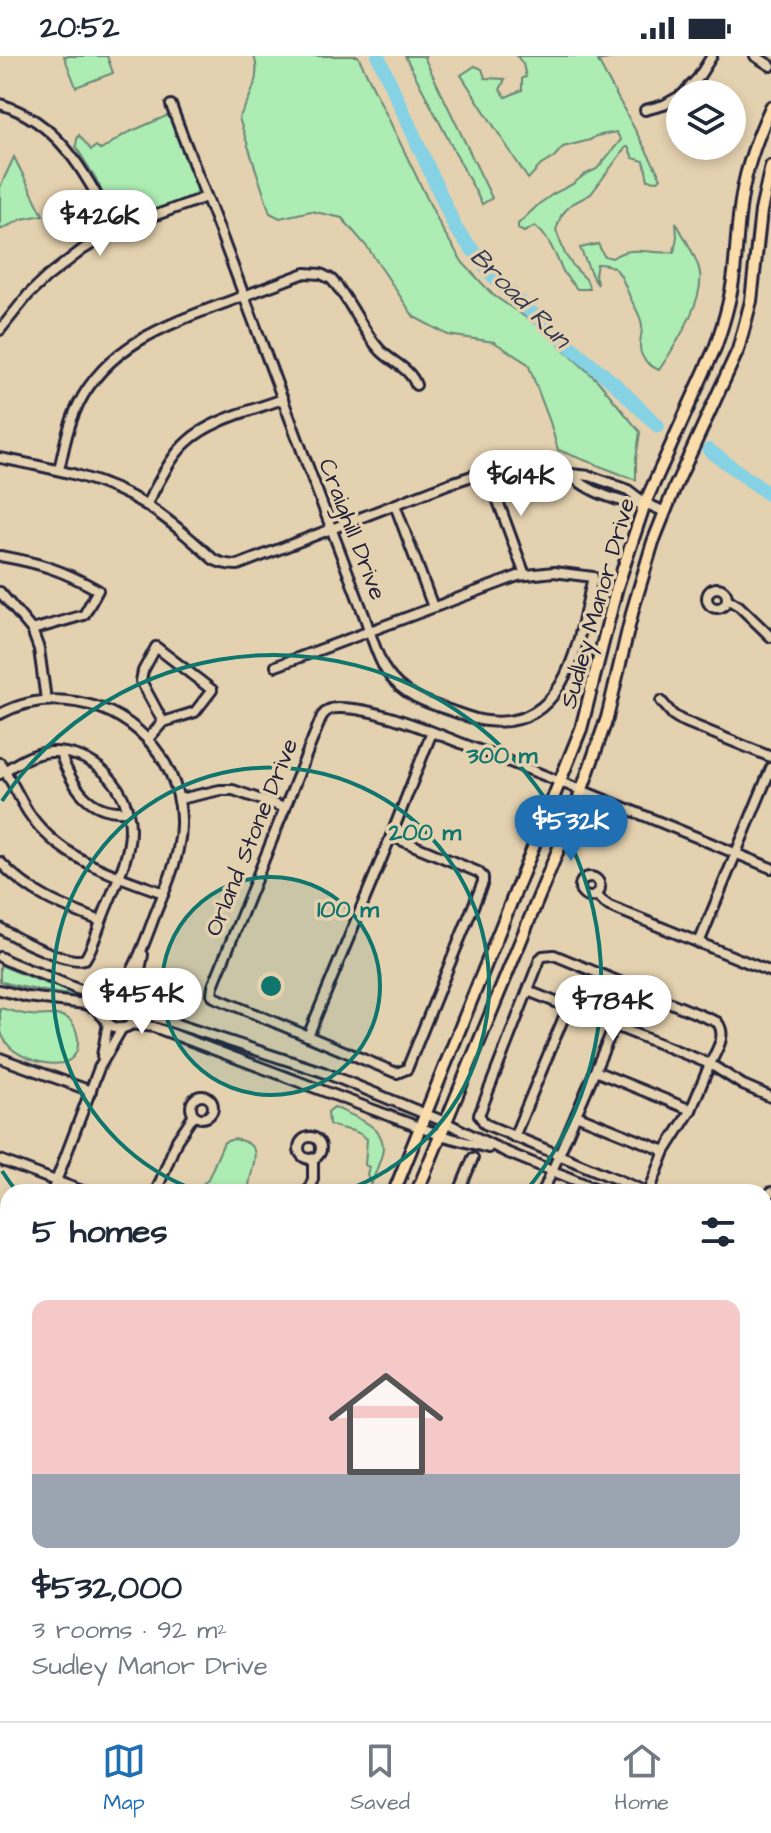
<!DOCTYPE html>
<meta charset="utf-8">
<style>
body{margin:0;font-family:"Architects Daughter",sans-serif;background:#f2f2f3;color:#1f2937;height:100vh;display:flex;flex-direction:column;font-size:30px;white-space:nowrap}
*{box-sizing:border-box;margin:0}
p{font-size:26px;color:#747a83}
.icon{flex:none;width:44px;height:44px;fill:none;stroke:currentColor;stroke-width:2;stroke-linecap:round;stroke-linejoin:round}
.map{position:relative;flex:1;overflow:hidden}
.side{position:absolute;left:0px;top:1128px;width:772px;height:538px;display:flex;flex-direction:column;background:#fff;border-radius:24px 24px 0 0;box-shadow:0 4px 12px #0003}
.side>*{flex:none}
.buttons{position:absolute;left:666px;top:24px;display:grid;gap:16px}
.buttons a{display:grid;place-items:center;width:80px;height:80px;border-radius:50%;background:#fff;box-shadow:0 4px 12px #0003;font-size:40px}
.price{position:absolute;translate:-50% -68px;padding:0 18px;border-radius:28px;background:#fff;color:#222;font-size:26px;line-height:52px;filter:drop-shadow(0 2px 4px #0008)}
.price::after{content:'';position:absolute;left:50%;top:48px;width:24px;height:18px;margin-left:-12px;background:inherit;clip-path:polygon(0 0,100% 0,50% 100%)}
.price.active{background:#1f6fb2;color:#fff}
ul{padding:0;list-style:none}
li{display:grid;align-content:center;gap:16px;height:424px;padding:0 32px}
li span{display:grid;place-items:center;height:248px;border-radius:16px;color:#555}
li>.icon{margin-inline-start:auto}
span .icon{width:144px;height:144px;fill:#fffc;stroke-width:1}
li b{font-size:34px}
h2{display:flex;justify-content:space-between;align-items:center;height:96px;padding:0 32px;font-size:34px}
.status{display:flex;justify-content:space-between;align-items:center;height:56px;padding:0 40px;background:#fff;direction:ltr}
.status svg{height:22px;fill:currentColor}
.tabs{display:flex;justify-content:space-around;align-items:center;height:112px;border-top:2px solid #e0e1e3;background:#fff;font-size:22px;color:#747a83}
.tabs a{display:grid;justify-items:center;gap:4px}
.tabs .active{color:#1f6fb2}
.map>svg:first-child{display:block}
.green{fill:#adecb3;stroke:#688777;stroke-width:2}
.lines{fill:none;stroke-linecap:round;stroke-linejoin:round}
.stream{stroke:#5d8ca1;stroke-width:2}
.river{stroke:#85d2e5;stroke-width:14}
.minor-casing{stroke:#22223b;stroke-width:14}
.major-casing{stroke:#22223b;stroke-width:16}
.minor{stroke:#e4d1af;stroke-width:8}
.major{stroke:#fbddab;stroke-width:10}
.ring{fill:none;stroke:#0f766e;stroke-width:4}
.labels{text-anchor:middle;stroke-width:7;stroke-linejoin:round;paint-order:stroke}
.street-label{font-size:24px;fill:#22223b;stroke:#e4d1af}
.water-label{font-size:26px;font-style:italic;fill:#313c54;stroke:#e4d1af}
.centre{fill:#0f766e;stroke:#e4d1af;stroke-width:4}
.ring-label{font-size:24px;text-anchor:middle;font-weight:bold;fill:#0f766e;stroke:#e4d1af;stroke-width:7;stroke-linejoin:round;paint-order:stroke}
</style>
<div class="status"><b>20:52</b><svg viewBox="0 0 49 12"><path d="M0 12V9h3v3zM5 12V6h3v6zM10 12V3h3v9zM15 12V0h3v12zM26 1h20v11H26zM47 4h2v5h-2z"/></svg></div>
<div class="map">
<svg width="771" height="1665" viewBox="0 0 771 1665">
<rect width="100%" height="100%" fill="#e4d1af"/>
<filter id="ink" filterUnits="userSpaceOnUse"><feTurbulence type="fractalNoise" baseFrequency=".0125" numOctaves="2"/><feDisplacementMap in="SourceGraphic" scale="16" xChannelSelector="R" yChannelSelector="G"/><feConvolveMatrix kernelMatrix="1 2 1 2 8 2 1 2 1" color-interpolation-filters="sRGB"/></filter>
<g filter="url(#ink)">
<!-- green -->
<g class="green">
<path d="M 64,0 L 107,0 L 113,17 L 76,31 Z"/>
<path d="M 254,0 L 358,0 L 442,173 L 463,207 L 493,239 L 540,271 L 598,325 L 640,376 L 636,403 L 636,424 L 558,394 L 550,366 L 528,308 L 494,286 L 448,279 L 414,261 L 368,192 L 342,162 L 311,155 L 280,162 L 270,157 L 239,62 C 249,43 262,21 254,0 Z"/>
<path d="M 405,0 L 425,0 L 424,1 L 492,142 L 482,148 Z"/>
<path d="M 517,0 L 624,0 L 598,5 L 661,122 L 658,125 L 648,124 L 644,105 L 633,102 L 628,91 L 626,91 L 591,138 L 570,149 L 561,160 L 556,174 L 565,198 L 574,211 L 586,223 L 590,233 L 577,233 C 573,228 568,223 564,217 C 556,201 550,182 535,170 L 524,176 L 518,173 L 518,168 L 539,148 L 553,138 L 573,128 L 584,119 L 597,113 L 621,84 L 616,76 L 596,80 L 590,84 L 563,91 L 553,102 L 541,109 L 528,123 L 461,19 L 475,10 L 482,13 L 485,22 L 505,23 L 500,34 L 506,41 L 522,34 L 522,22 L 526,21 L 523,8 Z"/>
<path d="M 171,58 L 197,129 L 197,136 L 193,141 L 127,165 L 119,165 L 113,160 L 96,123 L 76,91 L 77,83 L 79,79 L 91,94 L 96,90 L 101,94 L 125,78 Z"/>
<path d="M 14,101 L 43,159 L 22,163 L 0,174 L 0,131 Z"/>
<path d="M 676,166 C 683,180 698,202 700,217 C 704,245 674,292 659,314 C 651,310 644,306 641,297 C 638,288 642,279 642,271 C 642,260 634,251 630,241 C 622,224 621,207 597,208 L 595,219 L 598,229 L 592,220 L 580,192 L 598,188 L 604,200 L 612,202 C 632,188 650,199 674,196 L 677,181 Z"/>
<path d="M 0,909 L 47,928 L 89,940 L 88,944 C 59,934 29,936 0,925 Z"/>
<path d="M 0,952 C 10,954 20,958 30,959 C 42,961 56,956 67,962 C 75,967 77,975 78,983 C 81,1021 29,1008 11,992 C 7,988 3,982 1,976 C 0,969 0,960 0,952 Z"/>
<path d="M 334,1051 C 354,1061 389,1070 382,1098 C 379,1109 374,1119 371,1130 L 367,1118 L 369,1111 L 365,1109 L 367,1083 C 357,1072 341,1075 329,1068 L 328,1056 Z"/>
<path d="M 234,1083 C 271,1089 247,1113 249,1136 L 219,1136 L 202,1129 L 208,1123 L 224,1086 Z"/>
<path d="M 771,1557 L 771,1665 L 690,1665 L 692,1658 L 764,1658 L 764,1566 Z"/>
<path d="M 8,1583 L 8,1658 L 65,1658 L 56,1665 L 0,1665 L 0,1592 L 5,1584 Z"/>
</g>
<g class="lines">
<!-- stream -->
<g class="stream">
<path d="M 764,1653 L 771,1644"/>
<path d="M 606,1658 L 614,1665"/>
<path d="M 741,1665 L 746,1660 L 754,1660 L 757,1658"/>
</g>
<!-- river -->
<g class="river">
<path d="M 378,0 L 456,173 L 492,219 L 538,263 L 616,329 L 658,370"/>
<path d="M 709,394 L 771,440"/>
</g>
<!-- minor casing -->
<g class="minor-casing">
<g id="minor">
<path d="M 755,0 L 771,10"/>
<path d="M 683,38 L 698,22 L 712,0"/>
<path d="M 0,48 C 62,67 87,121 115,174"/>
<path d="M 171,49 C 186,90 203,131 219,173 C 253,262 286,351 319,440 C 334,480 349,519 364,559 C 371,578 376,599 386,615 C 402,639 426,647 452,655 C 463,659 475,664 487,665 C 570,675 579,579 593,521 L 554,516 L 518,520 L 276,610"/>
<path d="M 645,54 L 664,49 L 680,40"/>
<path d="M 0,274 L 28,239 L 47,221 L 82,194 L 115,174 L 206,141"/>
<path d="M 0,402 C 50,412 102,421 146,449 C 170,464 192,484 213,503 C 221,508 228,509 238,509 L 448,428 L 487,415 L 509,411 L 534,409 L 558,414 L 571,418 L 590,420 L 613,428"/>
<path d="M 59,414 C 64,392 68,369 78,349 C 108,289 166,269 225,247 C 251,237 278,227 305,217 L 321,218 L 331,223 C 351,244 361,274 381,295 C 393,307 410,312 416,329"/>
<path d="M 487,415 L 525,519"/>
<path d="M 571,418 C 584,434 625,450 645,447"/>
<path d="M 617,430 L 628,434 L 645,447 L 665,456"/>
<path d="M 146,449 C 158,429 169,402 187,386 C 210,364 253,354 283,343"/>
<path d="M 395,449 L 433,551"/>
<path d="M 0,500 C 40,507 62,514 98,534 L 84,559 L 32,574"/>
<circle cx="717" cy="542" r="10"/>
<path d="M 0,536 L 32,574 L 39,593 L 46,644"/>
<path d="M 727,543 L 739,550 L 771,581"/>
<path d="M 661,645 L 673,659 L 681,664 L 771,701"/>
<path d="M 0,658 C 32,641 67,641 100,652 C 157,673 192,734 178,793 C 174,815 164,836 156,856 C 146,883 137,909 121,934"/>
<path d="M 148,683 L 163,666 L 195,656 L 212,634 L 156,591 L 143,615 L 141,625 L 163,666"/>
<path d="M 60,697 C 72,730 88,758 127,755"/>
<path d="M 0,707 C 11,723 18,740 28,756 C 59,803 113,819 164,837"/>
<path d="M 0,718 C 15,708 31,697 50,696 C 94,694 130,731 130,774 C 130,804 112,835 102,863 C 97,876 93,891 85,903 C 68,909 16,883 0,872"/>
<path d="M 180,743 L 220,734 L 233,734 L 285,752"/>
<path d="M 391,780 L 478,816 L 483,821 L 483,826 L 407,1013 L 397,1017 L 394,1016 L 214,941 L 212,938 L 213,930 L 322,660 C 327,654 330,652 338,652 C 377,651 434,677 471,691 C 572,729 672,771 771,812"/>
<path d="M 0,806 C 30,838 61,850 101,865"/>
<circle cx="590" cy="831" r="10"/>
<path d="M 596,838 L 601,844 L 609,850 L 771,916"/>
<path d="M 699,887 L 771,712"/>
<path d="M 0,901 C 16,910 34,915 51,922 C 66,928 82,937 98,938 C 108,939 117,931 127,935 C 140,940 143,957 134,966 C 116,984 90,959 108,938"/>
<path d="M 0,934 L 27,941 L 85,948 L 95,952 L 102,960"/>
<path d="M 528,935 L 710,1008 C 716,995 728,979 717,966 L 554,899 L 543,900 L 540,903 L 479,1059 L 485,1068 L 647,1136"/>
<path d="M 137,944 L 137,929 L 143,899"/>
<path d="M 139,948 L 155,961 L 323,1016 L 445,1066 L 506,1096 L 604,1136"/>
<path d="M 131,968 L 154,971 L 440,1079 L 488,1092"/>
<path d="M 308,980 L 391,780 L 432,676"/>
<path d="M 102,1000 L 108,967"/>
<path d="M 0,1002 L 91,1035"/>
<path d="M 595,1015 L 691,1054"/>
<circle cx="202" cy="1051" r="11"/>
<path d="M 576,1059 L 665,1095"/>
<path d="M 514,1081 L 568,951"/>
<circle cx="310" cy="1092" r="11"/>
<path d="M 0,1104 L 85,1136"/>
<path d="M 52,1136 L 99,1012 L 122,972"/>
<path d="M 156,1136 L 177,1084 L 194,1059"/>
<path d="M 308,1136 L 313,1123 L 313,1102"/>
<path d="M 459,1136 L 473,1102"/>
<path d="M 543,1136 L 614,970"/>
<path d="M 649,1136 L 665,1095 L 691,1054 L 710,1008 L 743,1029 L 771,1041"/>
<path d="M 764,1144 L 771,1136"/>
<path d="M 0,1246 L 8,1232"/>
<path d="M 349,1665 L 351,1658"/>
</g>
</g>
<!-- major casing -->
<g class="major-casing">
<g id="major">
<path d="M 394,1136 L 581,673 L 617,531 L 645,447 L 715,292 C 725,264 733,236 735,207 C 737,184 738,162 742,139 C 747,108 758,79 771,51"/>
<path d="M 417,1136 L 575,753 L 607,662 L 633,553 L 653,486 L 675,431 L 738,294 L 751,245 L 761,155 L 771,110"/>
<path d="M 249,1665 L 251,1658"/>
<path d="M 272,1665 L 273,1658"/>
</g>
</g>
<!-- minor -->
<use href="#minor" class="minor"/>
<!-- major -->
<use href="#major" class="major"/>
</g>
</g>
<!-- distance rings -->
<circle cx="271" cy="930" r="109" fill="#0f766e" fill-opacity=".12"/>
<g class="ring">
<circle cx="271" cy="930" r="109"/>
<path d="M198 1135A218 218 0 1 1 344 1135"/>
<path d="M17 1136A327 327 0 0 1 2 1115M2 745A327 327 0 1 1 525 1136"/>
</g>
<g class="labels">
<!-- street labels -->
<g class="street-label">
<text transform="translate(353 473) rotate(69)" y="8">Craighill Drive</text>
<text transform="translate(597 547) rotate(-74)" y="8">Sudley Manor Drive</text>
<text transform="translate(251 781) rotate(-68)" y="8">Orland Stone Drive</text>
</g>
<!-- water labels -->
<g class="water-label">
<text transform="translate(521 241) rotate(45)" y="9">Broad Run</text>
</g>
</g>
<circle cx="271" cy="930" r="12" class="centre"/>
<g class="ring-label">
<text x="502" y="707">300 m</text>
<text x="425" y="784">200 m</text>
<text x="348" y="861">100 m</text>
</g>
</svg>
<div class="buttons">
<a><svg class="icon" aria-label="layers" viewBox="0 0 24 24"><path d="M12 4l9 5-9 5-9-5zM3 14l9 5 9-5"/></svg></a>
</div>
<b class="price" style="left:100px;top:202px">$426K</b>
<b class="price" style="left:521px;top:462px">$614K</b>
<b class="price active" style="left:571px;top:807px">$532K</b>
<b class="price" style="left:142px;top:980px">$454K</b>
<b class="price" style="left:613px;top:987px">$784K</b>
<section class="side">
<h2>5 homes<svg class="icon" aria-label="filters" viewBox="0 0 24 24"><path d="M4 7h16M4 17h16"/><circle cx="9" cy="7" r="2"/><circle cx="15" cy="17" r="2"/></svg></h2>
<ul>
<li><span style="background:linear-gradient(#f6c9c9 70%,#9aa5b1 0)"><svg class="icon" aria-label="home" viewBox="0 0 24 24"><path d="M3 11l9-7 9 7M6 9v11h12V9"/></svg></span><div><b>$532,000</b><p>3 rooms · 92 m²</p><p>Sudley Manor Drive</p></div></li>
</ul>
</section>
</div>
<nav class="tabs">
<a class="active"><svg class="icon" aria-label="map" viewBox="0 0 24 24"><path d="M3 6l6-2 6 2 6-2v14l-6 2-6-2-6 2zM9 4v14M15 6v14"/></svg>Map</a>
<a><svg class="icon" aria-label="saved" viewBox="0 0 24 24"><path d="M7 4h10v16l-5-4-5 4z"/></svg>Saved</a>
<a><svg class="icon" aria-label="home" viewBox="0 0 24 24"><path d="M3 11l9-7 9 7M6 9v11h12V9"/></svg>Home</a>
</nav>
